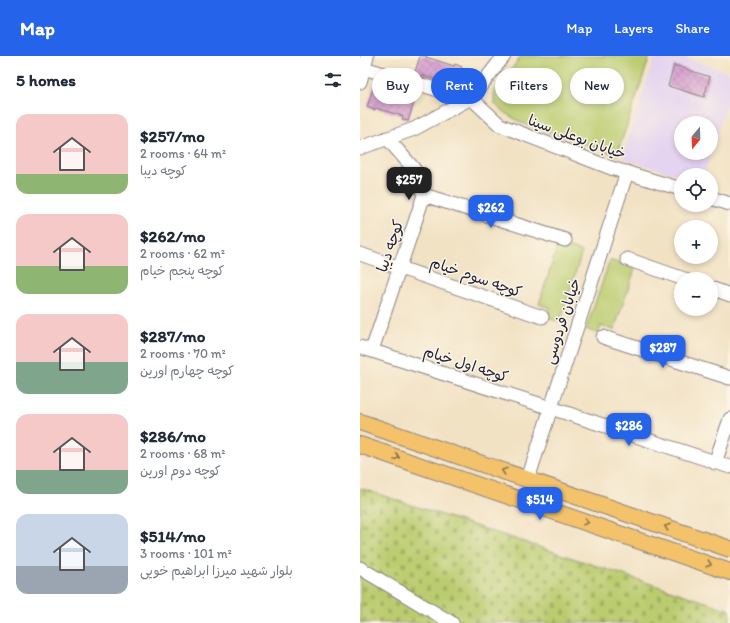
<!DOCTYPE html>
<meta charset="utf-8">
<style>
body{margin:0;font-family:Itim,"Playpen Sans Arabic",sans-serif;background:#f6f6f7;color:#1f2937;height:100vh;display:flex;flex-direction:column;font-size:15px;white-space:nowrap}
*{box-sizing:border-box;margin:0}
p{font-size:13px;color:#747a83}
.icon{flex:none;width:22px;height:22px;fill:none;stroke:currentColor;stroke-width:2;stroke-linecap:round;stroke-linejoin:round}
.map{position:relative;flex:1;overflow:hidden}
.drawer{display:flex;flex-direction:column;background:#fff;width:360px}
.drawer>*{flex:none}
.top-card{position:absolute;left:12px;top:12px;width:298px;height:36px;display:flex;gap:8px}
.needle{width:26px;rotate:199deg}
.controls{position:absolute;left:314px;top:60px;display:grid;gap:8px}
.controls a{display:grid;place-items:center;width:44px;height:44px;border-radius:50%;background:#fff;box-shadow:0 2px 6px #0003;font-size:20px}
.price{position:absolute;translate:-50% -34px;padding:0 9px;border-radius:8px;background:#2563eb;color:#fff;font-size:13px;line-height:26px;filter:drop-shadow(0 1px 2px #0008)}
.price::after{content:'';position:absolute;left:50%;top:24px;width:12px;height:9px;margin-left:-6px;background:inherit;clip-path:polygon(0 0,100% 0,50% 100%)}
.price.active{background:#222;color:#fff}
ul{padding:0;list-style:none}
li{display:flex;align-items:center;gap:12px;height:100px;padding:0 16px}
li span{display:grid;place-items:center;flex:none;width:112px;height:80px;border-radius:12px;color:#555}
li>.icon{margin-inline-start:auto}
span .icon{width:48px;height:48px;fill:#fffc;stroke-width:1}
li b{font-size:17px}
h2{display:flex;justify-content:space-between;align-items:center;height:48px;padding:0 16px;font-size:17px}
.tag{padding:0 14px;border-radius:18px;background:#fff;box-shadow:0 2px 6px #0003;font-size:14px;line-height:36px}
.tag.active{background:#2563eb;color:#fff}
header{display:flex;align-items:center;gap:24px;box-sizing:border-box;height:56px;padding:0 20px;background:#2563eb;color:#fff}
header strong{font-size:19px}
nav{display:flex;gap:22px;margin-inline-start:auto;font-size:14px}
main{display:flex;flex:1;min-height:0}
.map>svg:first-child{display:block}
.built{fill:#e4d3f1;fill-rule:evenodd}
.cemetery{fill:url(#cemetery-stones);stroke:#6e7755}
.park{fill:#bbcc6f;stroke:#6e7755}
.building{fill:url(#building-cross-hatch)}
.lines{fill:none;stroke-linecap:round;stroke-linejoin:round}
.minor-casing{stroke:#8a8280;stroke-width:15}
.major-casing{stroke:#8a8280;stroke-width:18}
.minor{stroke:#fff;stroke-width:13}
.major{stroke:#f3c26a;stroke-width:16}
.oneway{stroke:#8a7252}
.labels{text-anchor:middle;stroke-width:3;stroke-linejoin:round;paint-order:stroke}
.street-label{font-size:15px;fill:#22223b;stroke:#fcf5e5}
</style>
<header>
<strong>Map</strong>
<nav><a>Map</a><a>Layers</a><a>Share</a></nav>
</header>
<main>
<section class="drawer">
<h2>5 homes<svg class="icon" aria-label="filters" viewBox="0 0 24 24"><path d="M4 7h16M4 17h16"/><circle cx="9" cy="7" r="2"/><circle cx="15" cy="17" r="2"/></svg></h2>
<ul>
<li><span style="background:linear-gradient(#f6c9c9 75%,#8fb573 0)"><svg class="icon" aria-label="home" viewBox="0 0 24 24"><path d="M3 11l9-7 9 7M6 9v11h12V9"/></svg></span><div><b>$257/mo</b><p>2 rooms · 64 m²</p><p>کوچه دیبا</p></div></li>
<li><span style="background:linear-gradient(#f6c9c9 65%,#8fb573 0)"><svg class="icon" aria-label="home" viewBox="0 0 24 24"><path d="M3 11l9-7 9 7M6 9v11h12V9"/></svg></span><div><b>$262/mo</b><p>2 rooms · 62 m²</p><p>کوچه پنجم خیام</p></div></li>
<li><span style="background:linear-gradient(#f6c9c9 60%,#7fa58c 0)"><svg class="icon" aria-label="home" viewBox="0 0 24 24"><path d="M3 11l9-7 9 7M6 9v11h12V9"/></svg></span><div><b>$287/mo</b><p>2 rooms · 70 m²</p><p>کوچه چهارم اورین</p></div></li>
<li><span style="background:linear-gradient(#f6c9c9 70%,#7fa58c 0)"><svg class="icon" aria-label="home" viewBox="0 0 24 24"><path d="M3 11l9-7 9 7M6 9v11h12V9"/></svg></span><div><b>$286/mo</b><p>2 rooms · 68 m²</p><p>کوچه دوم اورین</p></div></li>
<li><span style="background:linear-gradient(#c9d6e8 65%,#9aa5b1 0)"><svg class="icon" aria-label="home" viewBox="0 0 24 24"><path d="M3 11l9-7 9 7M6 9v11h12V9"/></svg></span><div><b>$514/mo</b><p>3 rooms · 101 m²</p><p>بلوار شهید میرزا ابراهیم خویی</p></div></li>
</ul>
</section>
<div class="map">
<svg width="370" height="567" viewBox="0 0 370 567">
<defs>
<pattern id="cemetery-stones" width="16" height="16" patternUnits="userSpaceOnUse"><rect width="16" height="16" fill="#bbcc6f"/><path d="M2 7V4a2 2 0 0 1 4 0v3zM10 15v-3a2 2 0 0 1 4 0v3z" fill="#a0af61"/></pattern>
<pattern id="building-cross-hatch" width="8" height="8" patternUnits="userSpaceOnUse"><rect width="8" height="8" fill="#d091cc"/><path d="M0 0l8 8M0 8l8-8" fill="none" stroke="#a876a7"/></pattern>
</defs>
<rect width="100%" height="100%" fill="#fcf5e5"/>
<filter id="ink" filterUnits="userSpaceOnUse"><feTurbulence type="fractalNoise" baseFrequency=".025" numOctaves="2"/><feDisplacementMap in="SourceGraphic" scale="8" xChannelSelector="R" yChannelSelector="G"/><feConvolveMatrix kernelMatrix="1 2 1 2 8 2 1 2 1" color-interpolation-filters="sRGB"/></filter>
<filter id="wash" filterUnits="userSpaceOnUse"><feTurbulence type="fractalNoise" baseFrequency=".012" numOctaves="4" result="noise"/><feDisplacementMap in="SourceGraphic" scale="16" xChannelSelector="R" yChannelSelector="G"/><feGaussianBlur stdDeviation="0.9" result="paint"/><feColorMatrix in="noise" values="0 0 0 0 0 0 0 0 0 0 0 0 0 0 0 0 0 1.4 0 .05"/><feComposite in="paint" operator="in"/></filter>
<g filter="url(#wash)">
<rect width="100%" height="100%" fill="#f2e2c4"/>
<!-- built -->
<path class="built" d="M 300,0 L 317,0 L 368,16 L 370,19 L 370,38 L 344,119 L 321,119 L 321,120 L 262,102 L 294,3 ZM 321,67 L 351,67 L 351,97 L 321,97 Z"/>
<!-- cemetery -->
<path class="cemetery" d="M 0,432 L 370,554 L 370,567 L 0,567 Z"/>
<!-- park -->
<g class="park">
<path d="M 161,0 L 290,0 L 257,99 L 162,67 L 145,57 L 134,47 L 134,36 L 148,18 Z"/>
<path d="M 198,188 L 222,196 L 200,266 L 187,262 L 190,252 L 179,248 Z"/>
<path d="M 250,204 L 275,213 L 254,274 L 241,270 L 238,278 L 226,273 Z"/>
</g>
<g id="blocks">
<!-- building -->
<g class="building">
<path d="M 60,0 L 67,0 L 66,1 L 94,10 L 95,8 L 102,11 L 95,32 L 89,31 L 90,28 L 62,19 L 61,22 L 54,19 Z"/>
<path d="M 314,9 L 350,21 L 344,41 L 308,30 Z"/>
<path d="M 14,30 L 20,31 L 19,34 L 47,43 L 48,40 L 55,43 L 48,65 L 42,63 L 43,60 L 15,52 L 15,54 L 7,51 Z"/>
</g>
</g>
</g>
<g filter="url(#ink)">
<use href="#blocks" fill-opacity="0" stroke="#8a8280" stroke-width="1"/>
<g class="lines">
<!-- minor casing -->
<g class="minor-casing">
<g id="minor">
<path d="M 0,11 L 82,35"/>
<path d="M 0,26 L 7,0"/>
<path d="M 111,42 L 140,69 L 251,112 L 321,133"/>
<path d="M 0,92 L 54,73 L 111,42 L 144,0"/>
<path d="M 64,139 L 205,184"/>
<path d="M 351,142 L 370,148"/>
<path d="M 0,198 L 182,261"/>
<path d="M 267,203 L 324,223"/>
<path d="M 351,232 L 370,239"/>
<path d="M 243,281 L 370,322"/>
<path d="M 0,291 L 191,352 L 370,411"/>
<path d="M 12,294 L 64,139 L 54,113 L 27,82"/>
<path d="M 355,407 L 370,363"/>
<path d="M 168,423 L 267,116"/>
<path d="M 0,512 L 92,567"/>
</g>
</g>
<!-- major casing -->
<g class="major-casing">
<g id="major">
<path d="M 0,366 L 370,493"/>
<path d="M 0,389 L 370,516"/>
</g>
</g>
<!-- minor -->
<use href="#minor" class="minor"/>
<!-- major -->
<use href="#major" class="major"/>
</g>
<!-- one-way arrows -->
<defs><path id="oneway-chevron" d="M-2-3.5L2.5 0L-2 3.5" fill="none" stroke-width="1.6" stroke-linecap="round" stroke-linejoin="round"/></defs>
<g class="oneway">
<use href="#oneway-chevron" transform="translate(37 401) rotate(19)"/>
<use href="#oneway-chevron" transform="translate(144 415) rotate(-161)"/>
<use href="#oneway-chevron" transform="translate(226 466) rotate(19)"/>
<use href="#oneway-chevron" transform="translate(307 471) rotate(-161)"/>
<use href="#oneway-chevron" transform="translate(349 508) rotate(19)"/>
</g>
</g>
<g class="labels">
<!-- street labels -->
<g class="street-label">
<text transform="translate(217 81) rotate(20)" y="5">خیابان بوعلی سینا</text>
<text transform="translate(30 190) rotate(-71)" y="5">کوچه دیبا</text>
<text transform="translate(116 221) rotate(19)" y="5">کوچه سوم خیام</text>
<text transform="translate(202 265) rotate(-72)" y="5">خیابان فردوسی</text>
<text transform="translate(106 308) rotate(18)" y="5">کوچه اول خیام</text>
</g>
</g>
</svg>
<div class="controls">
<a><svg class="needle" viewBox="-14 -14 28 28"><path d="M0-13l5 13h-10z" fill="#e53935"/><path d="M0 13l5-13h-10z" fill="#747a83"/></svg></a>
<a><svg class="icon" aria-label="locate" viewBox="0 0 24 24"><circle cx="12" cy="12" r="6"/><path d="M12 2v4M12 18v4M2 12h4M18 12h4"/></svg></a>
<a>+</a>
<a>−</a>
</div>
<b class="price active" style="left:49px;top:145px">$257</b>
<b class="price" style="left:131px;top:173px">$262</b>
<b class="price" style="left:303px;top:313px">$287</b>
<b class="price" style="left:269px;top:391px">$286</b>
<b class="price" style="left:180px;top:465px">$514</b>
<div class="top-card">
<a class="tag">Buy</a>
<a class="tag active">Rent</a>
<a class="tag">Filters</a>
<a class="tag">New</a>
</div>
</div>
</main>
